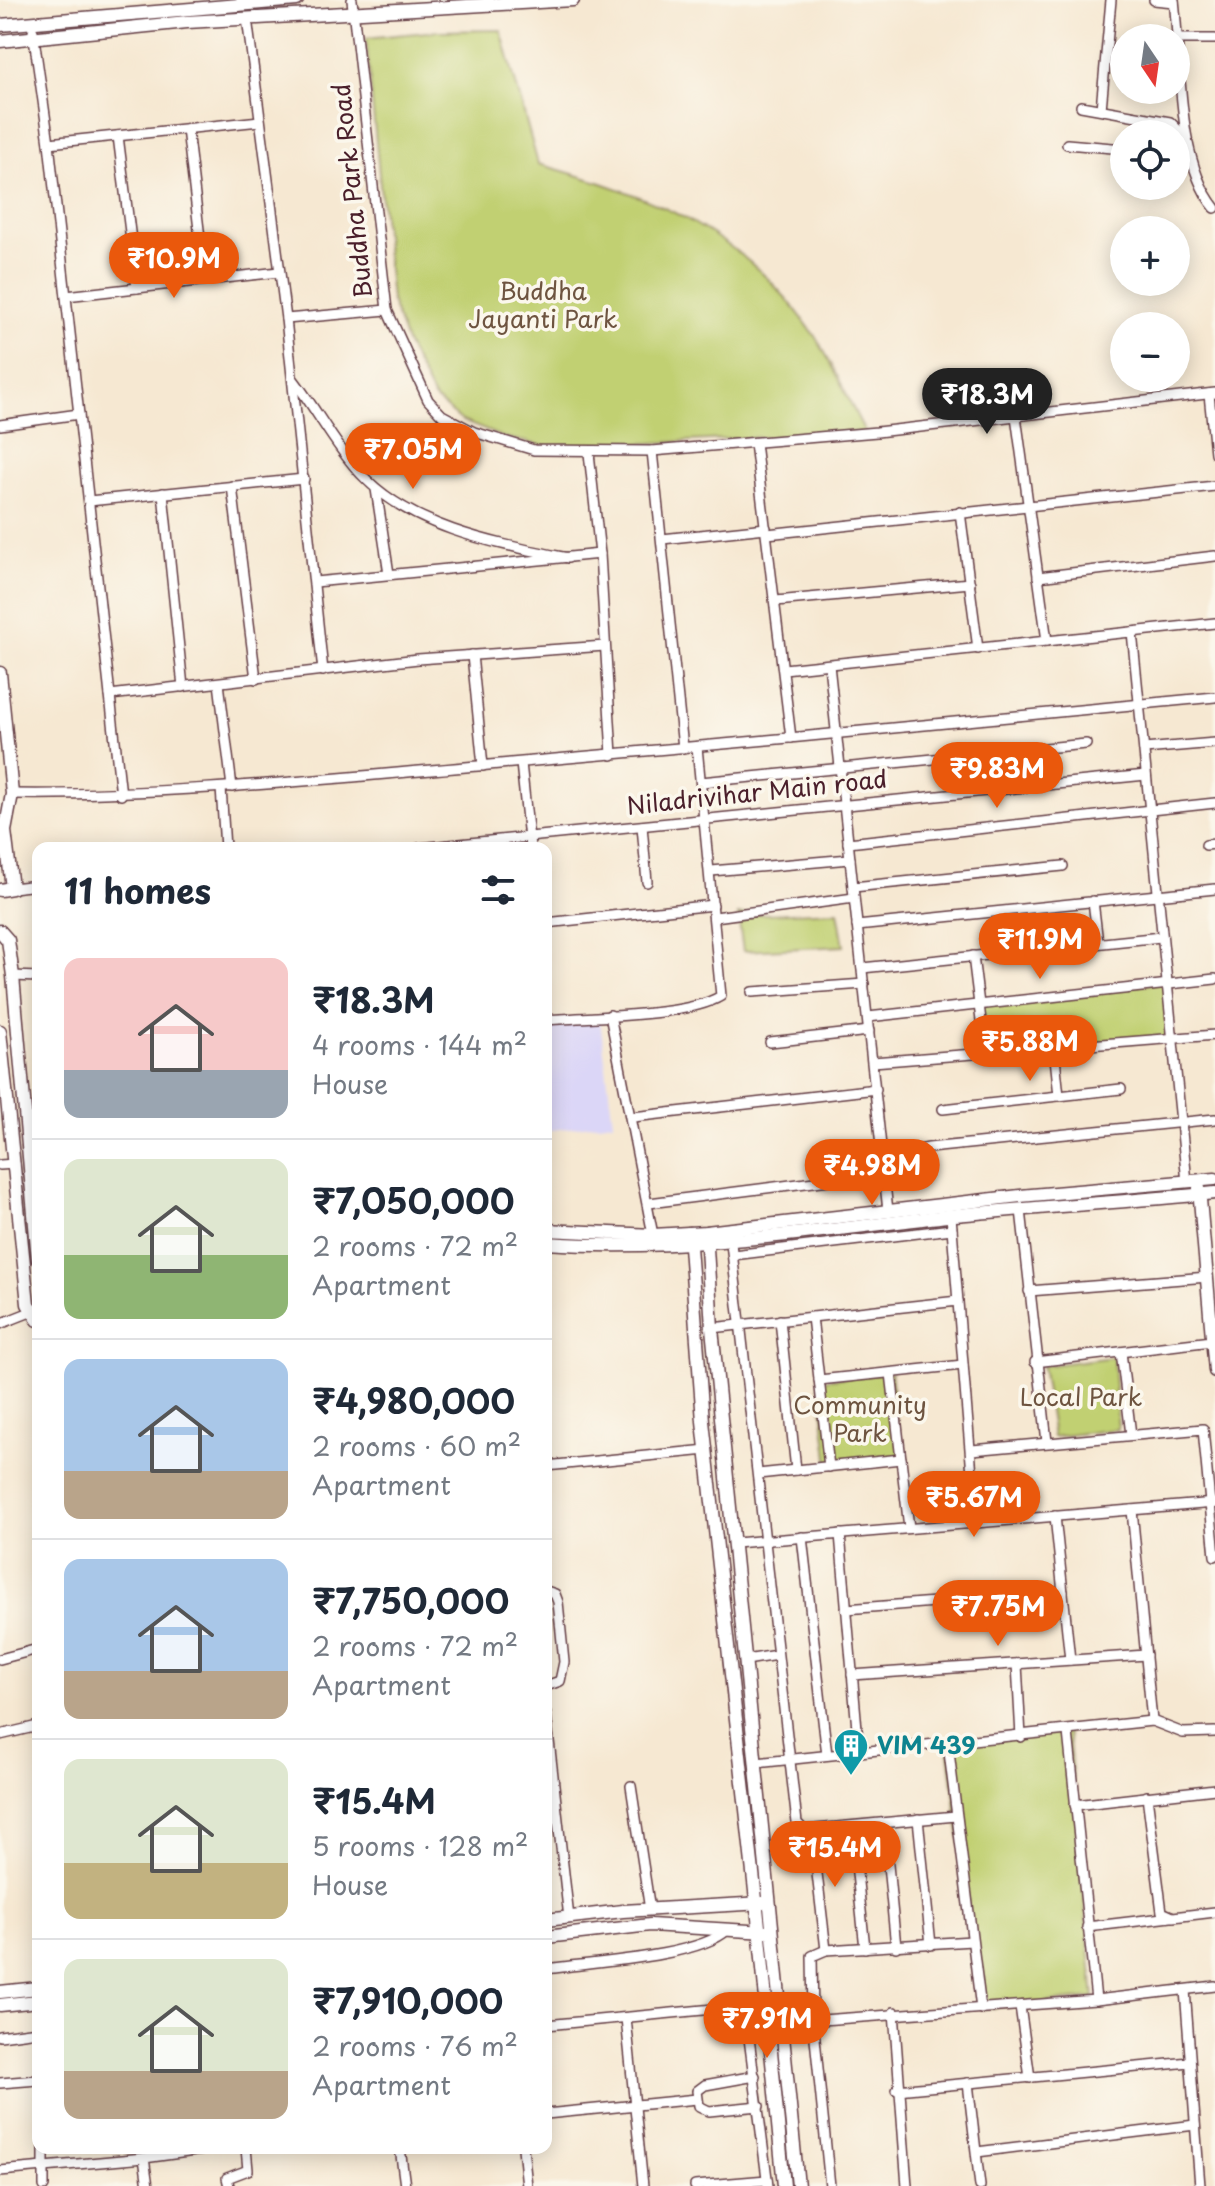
<!DOCTYPE html>
<meta charset="utf-8">
<style>
body{margin:0;font-family:"Playpen Sans",sans-serif;background:#f2f2f3;color:#1f2937;height:100vh;display:flex;flex-direction:column;font-size:30px;white-space:nowrap}
*{box-sizing:border-box;margin:0}
p{font-size:26px;color:#747a83}
.icon{flex:none;width:44px;height:44px;fill:none;stroke:currentColor;stroke-width:2;stroke-linecap:round;stroke-linejoin:round}
.map{position:relative;flex:1;overflow:hidden}
.details{position:absolute;left:32px;top:842px;width:520px;height:1312px;display:flex;flex-direction:column;background:#fff;border-radius:16px;box-shadow:0 4px 20px #0003}
.details>*{flex:none}
.needle{width:52px;rotate:167deg}
.tools{position:absolute;left:1110px;top:24px;display:grid;gap:16px}
.tools a{display:grid;place-items:center;width:80px;height:80px;border-radius:50%;background:#fff;box-shadow:0 4px 20px #0003;font-size:40px}
.price{position:absolute;translate:-50% -68px;padding:0 18px;border-radius:28px;background:#ea580c;color:#fff;font-size:26px;line-height:52px;filter:drop-shadow(0 2px 4px #0008)}
.price::after{content:'';position:absolute;left:50%;top:48px;width:24px;height:18px;margin-left:-12px;background:inherit;clip-path:polygon(0 0,100% 0,50% 100%)}
.price.selected{background:#222;color:#fff}
ul{padding:0;list-style:none}
li{display:flex;align-items:center;gap:24px;height:200px;padding:0 32px}
li+li{border-top:2px solid #e0e1e3}
li span{display:grid;place-items:center;flex:none;width:224px;height:160px;border-radius:16px;color:#555}
li>.icon{margin-inline-start:auto}
span .icon{width:96px;height:96px;fill:#fffc;stroke-width:1}
li b{font-size:34px}
h2{display:flex;justify-content:space-between;align-items:center;height:96px;padding:0 32px;font-size:34px}
.map>svg:first-child{display:block}
.built{fill:#dbd6f7}
.green{fill:#c1d072;stroke:#86784e;stroke-width:2}
.lines{fill:none;stroke-linecap:round;stroke-linejoin:round}
.minor-casing{stroke:#643d44;stroke-width:12}
.tertiary-casing{stroke:#643d44;stroke-width:15}
.minor{stroke:#fff;stroke-width:9}
.tertiary{stroke:#fff;stroke-width:12}
.labels{text-anchor:middle;stroke-width:7;stroke-linejoin:round;paint-order:stroke}
.street-label{font-size:24px;fill:#4a1f2b;stroke:#fbf7ec}
.park-label{font-size:24px;fill:#6e5440;stroke:#fbf7ec}
.culture-label{font-size:24px;font-weight:bold;fill:#0d838f;stroke:#fbf7ec;text-anchor:start}
</style>
<div class="map">
<svg width="1215" height="2186" viewBox="0 0 1215 2186">
<rect width="100%" height="100%" fill="#fbf7ec"/>
<filter id="ink" filterUnits="userSpaceOnUse"><feTurbulence type="fractalNoise" baseFrequency=".0125" numOctaves="2"/><feDisplacementMap in="SourceGraphic" scale="16" xChannelSelector="R" yChannelSelector="G"/><feConvolveMatrix kernelMatrix="1 2 1 2 8 2 1 2 1" color-interpolation-filters="sRGB"/></filter>
<filter id="wash" filterUnits="userSpaceOnUse"><feTurbulence type="fractalNoise" baseFrequency=".006" numOctaves="4" result="noise"/><feDisplacementMap in="SourceGraphic" scale="32" xChannelSelector="R" yChannelSelector="G"/><feGaussianBlur stdDeviation="1.8" result="paint"/><feColorMatrix in="noise" values="0 0 0 0 0 0 0 0 0 0 0 0 0 0 0 0 0 1.4 0 .05"/><feComposite in="paint" operator="in"/></filter>
<g filter="url(#wash)">
<rect width="100%" height="100%" fill="#f6e8d2"/>
<!-- built -->
<path class="built" d="M 600,1020 L 613,1122 L 546,1131 L 546,1028 Z"/>
<!-- green -->
<g class="green">
<path d="M 501,30 L 538,164 C 649,194 742,231 810,329 C 832,360 847,398 865,432 L 554,448 L 502,437 L 462,421 L 434,398 L 407,345 L 391,300 L 366,38 L 437,31 Z"/>
<path d="M 838,911 L 844,946 L 743,951 L 738,915 Z"/>
<path d="M 1165,982 L 1171,1039 L 985,1053 L 979,1004 Z"/>
<path d="M 1113,1357 L 1118,1429 L 1053,1437 L 1042,1366 Z"/>
<path d="M 891,1373 L 901,1459 L 829,1467 L 819,1380 Z"/>
<path d="M 1068,1732 L 1094,1998 L 981,2009 L 948,1744 Z"/>
</g>
</g>
<g filter="url(#ink)">
<g class="lines">
<!-- minor casing -->
<g class="minor-casing">
<g id="minor">
<path d="M 352,0 L 387,310 L 428,400 L 442,415 L 474,432 L 534,450 L 652,451 L 877,432 L 1215,393"/>
<path d="M 1154,0 L 1174,2"/>
<path d="M 1174,0 C 1181,58 1176,161 1215,208"/>
<path d="M 247,18 L 286,319 L 323,671"/>
<path d="M 33,31 L 49,143 L 121,795"/>
<path d="M 1177,39 L 1215,39"/>
<path d="M 1081,106 L 1170,122 L 1180,132"/>
<path d="M 1101,109 L 1111,0"/>
<path d="M 187,129 L 205,280"/>
<path d="M 118,136 L 137,288"/>
<path d="M 49,143 L 260,121"/>
<path d="M 1067,144 L 1124,149"/>
<path d="M 66,296 L 279,272"/>
<path d="M 286,319 L 387,310"/>
<path d="M 293,379 C 317,410 334,445 361,474 C 412,529 498,544 568,558"/>
<path d="M 1209,394 L 1215,453"/>
<path d="M 1016,416 L 1047,641"/>
<path d="M 0,425 L 79,414"/>
<path d="M 755,443 L 791,738"/>
<path d="M 652,451 L 683,748"/>
<path d="M 589,453 L 600,554 L 612,755"/>
<path d="M 232,486 L 256,679"/>
<path d="M 376,489 L 389,574"/>
<path d="M 163,493 L 183,687"/>
<path d="M 89,501 L 304,479"/>
<path d="M 960,512 L 978,649"/>
<path d="M 767,534 L 1215,486"/>
<path d="M 662,539 L 766,528"/>
<path d="M 1038,577 L 1215,556"/>
<path d="M 315,582 L 600,554"/>
<path d="M 776,601 L 970,583"/>
<path d="M 1132,632 L 1187,1182"/>
<path d="M 472,655 L 483,766"/>
<path d="M 829,665 L 888,1211"/>
<path d="M 784,669 L 1215,623"/>
<path d="M 219,683 L 232,787"/>
<path d="M 110,695 L 418,659 L 605,646"/>
<path d="M 1144,749 L 1215,743"/>
<path d="M 521,763 L 530,848"/>
<path d="M 701,782 L 1086,744"/>
<path d="M 221,788 L 225,848"/>
<path d="M 12,794 C 168,796 323,779 478,766 C 724,745 969,721 1215,697"/>
<path d="M 642,826 L 647,882"/>
<path d="M 848,843 L 1215,803"/>
<path d="M 1206,845 L 1215,844"/>
<path d="M 419,848 L 1146,775"/>
<path d="M 711,871 L 850,859"/>
<path d="M 853,887 L 1063,866"/>
<path d="M 12,888 L 38,885"/>
<path d="M 1093,901 L 1098,943"/>
<path d="M 715,917 L 854,898"/>
<path d="M 546,923 L 713,905"/>
<path d="M 857,926 L 1215,889"/>
<path d="M 973,956 L 985,1053"/>
<path d="M 862,968 L 1161,937"/>
<path d="M 13,976 L 38,977"/>
<path d="M 752,992 L 864,984"/>
<path d="M 610,1015 L 653,1235"/>
<path d="M 868,1017 L 1215,979"/>
<path d="M 546,1020 C 589,1016 687,1017 721,996 L 697,747"/>
<path d="M 770,1042 L 869,1031"/>
<path d="M 1054,1048 L 1059,1096"/>
<path d="M 873,1062 L 1215,1035"/>
<path d="M 943,1109 L 1121,1089"/>
<path d="M 633,1117 L 876,1089"/>
<path d="M 883,1157 L 929,1148 L 1215,1119"/>
<path d="M 0,1165 L 15,1164"/>
<path d="M 649,1203 L 885,1173"/>
<path d="M 1021,1210 L 1047,1442"/>
<path d="M 951,1216 L 976,1523"/>
<path d="M 731,1243 L 797,1823 L 804,1830 L 956,1816"/>
<path d="M 733,1255 L 952,1229"/>
<path d="M 1029,1291 L 1208,1277"/>
<path d="M 812,1317 L 829,1467"/>
<path d="M 780,1320 L 796,1470"/>
<path d="M 0,1324 L 38,1309"/>
<path d="M 712,1328 L 958,1301"/>
<path d="M 1121,1352 L 1131,1435"/>
<path d="M 1035,1362 L 1212,1341"/>
<path d="M 891,1373 L 909,1528"/>
<path d="M 819,1380 L 963,1365"/>
<path d="M 972,1450 L 1203,1429 L 1215,1556"/>
<path d="M 546,1466 L 707,1450"/>
<path d="M 758,1474 L 901,1459"/>
<path d="M 1132,1510 L 1152,1721"/>
<path d="M 1055,1516 L 1070,1660"/>
<path d="M 840,1534 L 859,1752"/>
<path d="M 802,1537 L 827,1755"/>
<path d="M 735,1543 L 1215,1503"/>
<path d="M 546,1591 L 555,1594 L 558,1602 L 564,1662 L 560,1681 L 546,1686"/>
<path d="M 846,1609 L 1063,1592"/>
<path d="M 0,1659 L 38,1649"/>
<path d="M 746,1660 L 777,1655"/>
<path d="M 1017,1664 L 1021,1737"/>
<path d="M 852,1675 L 1146,1655"/>
<path d="M 546,1714 L 569,1918"/>
<path d="M 1068,1732 L 1096,2000"/>
<path d="M 0,1735 L 38,1726"/>
<path d="M 948,1744 L 981,2009"/>
<path d="M 756,1763 L 1152,1721 L 1183,1733 L 1215,1732"/>
<path d="M 631,1786 L 650,1910"/>
<path d="M 1147,1796 L 1162,1912 L 1173,1917 L 1215,1912"/>
<path d="M 1075,1805 L 1215,1789"/>
<path d="M 918,1819 L 931,1945"/>
<path d="M 884,1824 L 896,1947"/>
<path d="M 852,1827 L 865,1948"/>
<path d="M 812,1831 L 826,1950"/>
<path d="M 1087,1927 L 1171,1917"/>
<path d="M 546,1969 C 588,1963 699,1957 727,1930"/>
<path d="M 1185,1990 L 1200,2186"/>
<path d="M 1020,2006 L 1030,2078"/>
<path d="M 745,2007 L 768,2186"/>
<path d="M 894,2012 L 907,2186"/>
<path d="M 626,2018 L 643,2186"/>
<path d="M 781,2023 L 1096,2000 L 1215,1986"/>
<path d="M 546,2025 L 766,2004"/>
<path d="M 0,2036 L 38,2031"/>
<path d="M 755,2076 L 705,2085 L 697,2091 L 699,2106 L 709,2111 L 759,2106"/>
<path d="M 0,2083 L 38,2080"/>
<path d="M 968,2083 L 980,2186"/>
<path d="M 897,2090 L 1190,2062"/>
<path d="M 546,2114 L 697,2099"/>
<path d="M 400,2148 L 405,2186"/>
<path d="M 523,2148 L 527,2186"/>
<path d="M 977,2152 L 1195,2125"/>
<path d="M 0,2171 L 144,2158"/>
<path d="M 44,2186 L 44,2148"/>
<path d="M 148,2186 L 144,2158 L 217,2148"/>
<path d="M 229,2186 L 227,2178 L 248,2170 L 246,2148"/>
<path d="M 695,2186 L 767,2180"/>
<path d="M 830,2186 L 813,2019 L 812,1956 L 826,1950 L 972,1941"/>
</g>
</g>
<!-- tertiary casing -->
<g class="tertiary-casing">
<g id="tertiary">
<path d="M 0,25 L 297,0"/>
<path d="M 0,41 L 187,22 L 573,0"/>
<path d="M 0,673 L 12,794 L 5,831 L 12,888 L 0,890"/>
<path d="M 0,931 L 8,940 L 13,976 L 38,1259"/>
<path d="M 0,1031 L 28,1304 L 38,1320"/>
<path d="M 1199,1188 L 1215,1371"/>
<path d="M 546,1230 L 653,1235 L 706,1232 L 1020,1196 L 1215,1179"/>
<path d="M 706,1232 L 712,1328 L 798,2186"/>
<path d="M 689,1233 L 703,1421 L 759,1927 L 784,2186"/>
<path d="M 546,1243 C 682,1252 813,1232 947,1216 C 1036,1207 1126,1202 1215,1193"/>
<path d="M 546,1920 L 623,1911 L 763,1903"/>
<path d="M 546,1937 L 650,1925 L 766,1932"/>
<path d="M 0,1992 L 38,1988"/>
<path d="M 0,2005 L 38,2001"/>
</g>
</g>
<!-- minor -->
<use href="#minor" class="minor"/>
<!-- tertiary -->
<use href="#tertiary" class="tertiary"/>
</g>
</g>
<!-- icons -->
<defs>
<g id="building-pin" transform="scale(1.8)"><path d="M0 17L-7.5 6A9.5 9.5 0 1 1 7.5 6Z" fill="#0f9aa8" stroke="#fbf7ec"/><path d="M-4-6H4V6H1V3H-1V6H-4ZM-2.5-4.3h1.7v1.8h-1.7ZM.8-4.3h1.7v1.8H.8ZM-2.5-1h1.7V.8h-1.7ZM.8-1h1.7V.8H.8Z" fill="#fff"/></g>
</defs>
<g fill-rule="evenodd">
<use href="#building-pin" x="851" y="1746"/>
</g>
<g class="labels">
<!-- street labels -->
<g class="street-label">
<text transform="translate(353 191) rotate(-96)" y="8">Buddha Park Road</text>
<text transform="translate(757 793) rotate(-6)" y="8">Niladrivihar Main road</text>
</g>
<!-- park labels -->
<g class="park-label">
<text x="543" y="300">Buddha<tspan x="543" dy="28">Jayanti Park</tspan></text>
<text x="1081" y="1406">Local Park</text>
<text x="860" y="1414">Community<tspan x="860" dy="28">Park</tspan></text>
</g>
<!-- culture labels -->
<g class="culture-label">
<text x="877" y="1754">VIM 439</text>
</g>
</g>
</svg>
<div class="tools">
<a><svg class="needle" viewBox="-14 -14 28 28"><path d="M0-13l5 13h-10z" fill="#e53935"/><path d="M0 13l5-13h-10z" fill="#747a83"/></svg></a>
<a><svg class="icon" aria-label="locate" viewBox="0 0 24 24"><circle cx="12" cy="12" r="6"/><path d="M12 2v4M12 18v4M2 12h4M18 12h4"/></svg></a>
<a>+</a>
<a>−</a>
</div>
<b class="price" style="left:174px;top:300px">₹10.9M</b>
<b class="price selected" style="left:987px;top:436px">₹18.3M</b>
<b class="price" style="left:413px;top:491px">₹7.05M</b>
<b class="price" style="left:997px;top:810px">₹9.83M</b>
<b class="price" style="left:1040px;top:981px">₹11.9M</b>
<b class="price" style="left:1030px;top:1083px">₹5.88M</b>
<b class="price" style="left:872px;top:1207px">₹4.98M</b>
<b class="price" style="left:974px;top:1539px">₹5.67M</b>
<b class="price" style="left:998px;top:1648px">₹7.75M</b>
<b class="price" style="left:835px;top:1889px">₹15.4M</b>
<b class="price" style="left:767px;top:2060px">₹7.91M</b>
<section class="details">
<h2>11 homes<svg class="icon" aria-label="filters" viewBox="0 0 24 24"><path d="M4 7h16M4 17h16"/><circle cx="9" cy="7" r="2"/><circle cx="15" cy="17" r="2"/></svg></h2>
<ul>
<li><span style="background:linear-gradient(#f6c9c9 70%,#9aa5b1 0)"><svg class="icon" aria-label="home" viewBox="0 0 24 24"><path d="M3 11l9-7 9 7M6 9v11h12V9"/></svg></span><div><b>₹18.3M</b><p>4 rooms · 144 m²</p><p>House</p></div></li>
<li><span style="background:linear-gradient(#dfe7d0 60%,#8fb573 0)"><svg class="icon" aria-label="home" viewBox="0 0 24 24"><path d="M3 11l9-7 9 7M6 9v11h12V9"/></svg></span><div><b>₹7,050,000</b><p>2 rooms · 72 m²</p><p>Apartment</p></div></li>
<li><span style="background:linear-gradient(#a9c7e8 70%,#b9a48a 0)"><svg class="icon" aria-label="home" viewBox="0 0 24 24"><path d="M3 11l9-7 9 7M6 9v11h12V9"/></svg></span><div><b>₹4,980,000</b><p>2 rooms · 60 m²</p><p>Apartment</p></div></li>
<li><span style="background:linear-gradient(#a9c7e8 70%,#b9a48a 0)"><svg class="icon" aria-label="home" viewBox="0 0 24 24"><path d="M3 11l9-7 9 7M6 9v11h12V9"/></svg></span><div><b>₹7,750,000</b><p>2 rooms · 72 m²</p><p>Apartment</p></div></li>
<li><span style="background:linear-gradient(#dfe7d0 65%,#c2b280 0)"><svg class="icon" aria-label="home" viewBox="0 0 24 24"><path d="M3 11l9-7 9 7M6 9v11h12V9"/></svg></span><div><b>₹15.4M</b><p>5 rooms · 128 m²</p><p>House</p></div></li>
<li><span style="background:linear-gradient(#dfe7d0 70%,#b9a48a 0)"><svg class="icon" aria-label="home" viewBox="0 0 24 24"><path d="M3 11l9-7 9 7M6 9v11h12V9"/></svg></span><div><b>₹7,910,000</b><p>2 rooms · 76 m²</p><p>Apartment</p></div></li>
</ul>
</section>
</div>
